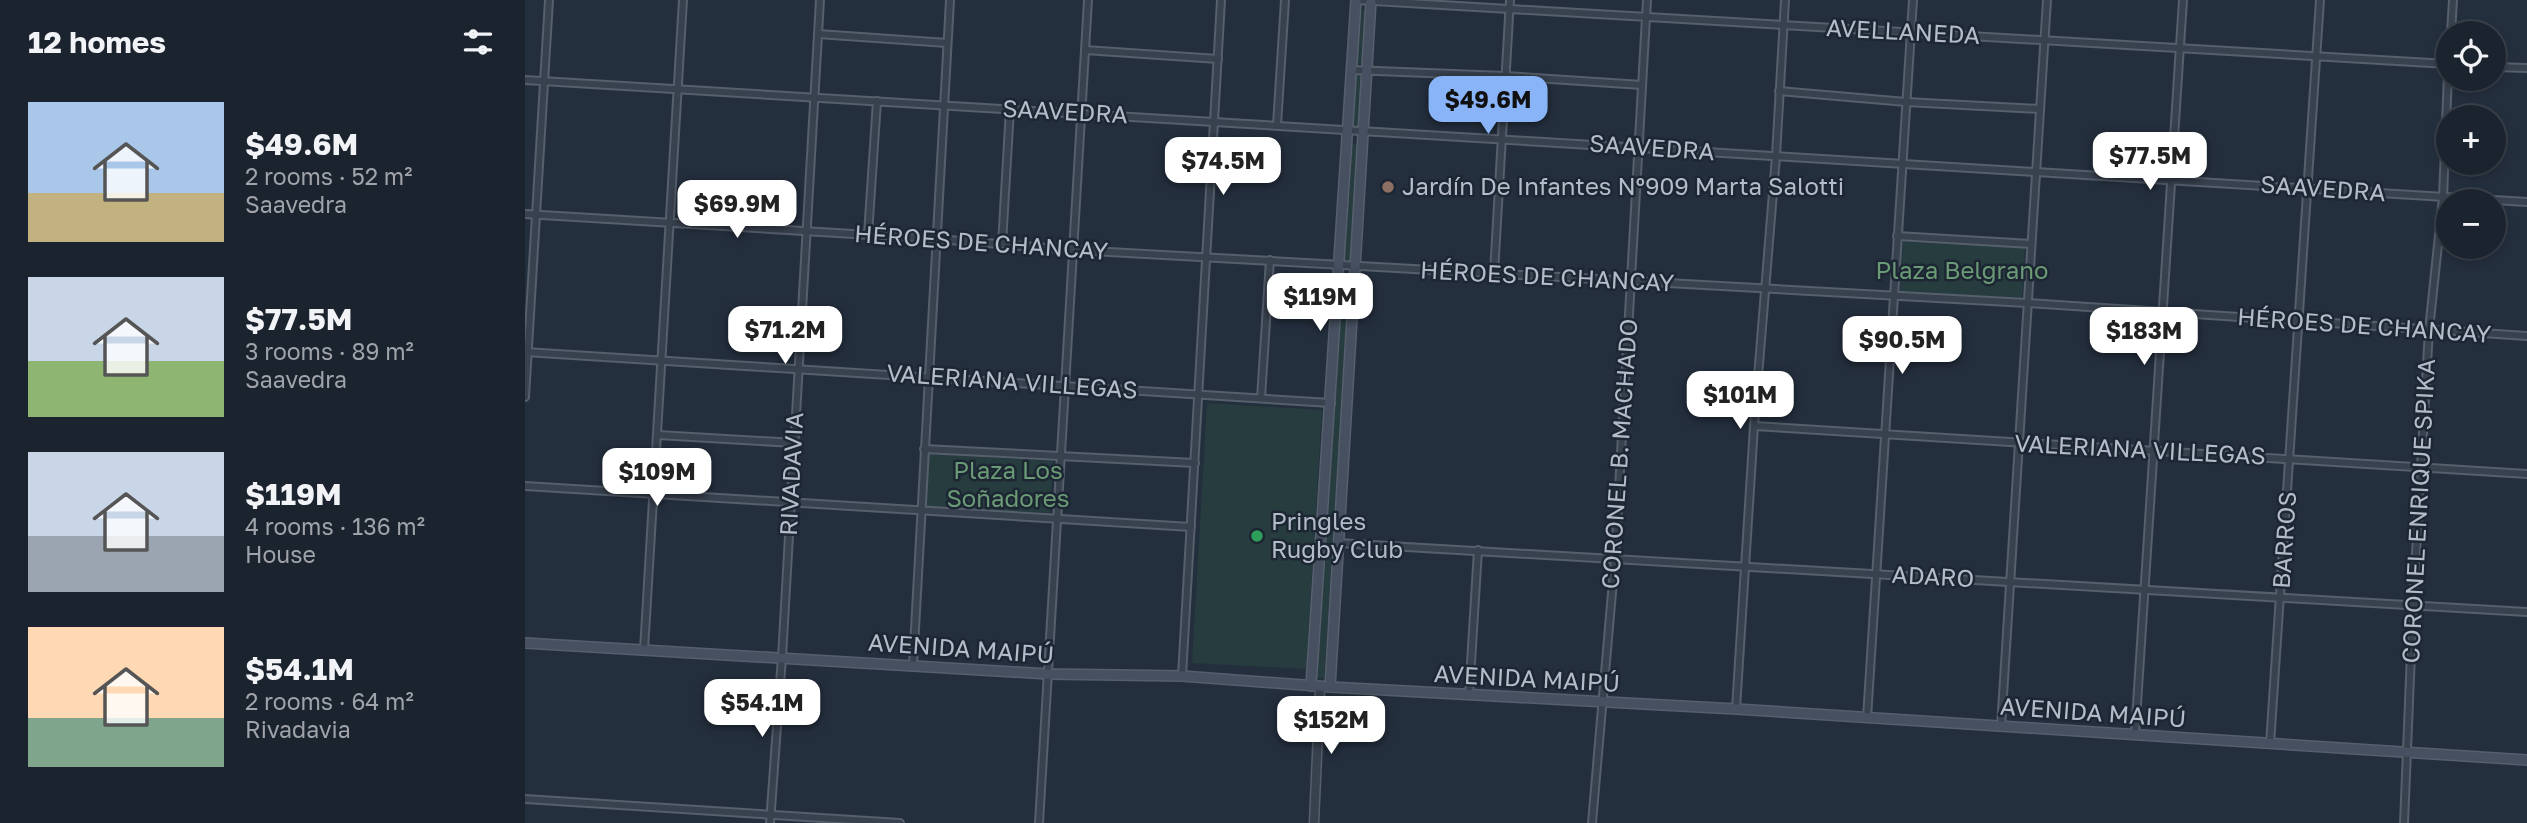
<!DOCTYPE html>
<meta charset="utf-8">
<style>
body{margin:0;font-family:"Golos Text",sans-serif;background:#242b36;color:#f1f3f6;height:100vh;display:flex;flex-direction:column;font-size:26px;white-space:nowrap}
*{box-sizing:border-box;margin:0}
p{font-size:23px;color:#a0a4aa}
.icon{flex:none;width:38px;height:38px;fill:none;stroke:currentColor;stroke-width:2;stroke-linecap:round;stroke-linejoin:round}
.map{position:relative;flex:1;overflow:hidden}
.panel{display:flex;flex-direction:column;background:#1b232e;width:525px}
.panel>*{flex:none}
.buttons{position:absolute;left:1911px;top:21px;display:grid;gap:14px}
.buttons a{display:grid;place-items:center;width:70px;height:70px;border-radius:50%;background:#1b232e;box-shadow:0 4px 10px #0003,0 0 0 2px #39404a;font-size:35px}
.price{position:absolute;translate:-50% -60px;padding:0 16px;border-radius:14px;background:#fff;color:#222;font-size:23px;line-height:46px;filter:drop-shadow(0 2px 4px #0008)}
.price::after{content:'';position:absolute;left:50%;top:42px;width:21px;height:16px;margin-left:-10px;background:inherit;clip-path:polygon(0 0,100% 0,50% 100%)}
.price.selected{background:#8ab4f8;color:#111}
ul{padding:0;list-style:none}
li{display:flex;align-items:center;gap:21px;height:175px;padding:0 28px}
li span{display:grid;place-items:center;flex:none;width:196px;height:140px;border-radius:0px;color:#555}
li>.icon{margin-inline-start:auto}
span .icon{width:84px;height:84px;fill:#fffc;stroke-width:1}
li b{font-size:30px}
h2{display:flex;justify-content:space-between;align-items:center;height:84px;padding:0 28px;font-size:30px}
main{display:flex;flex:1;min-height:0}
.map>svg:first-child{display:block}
.green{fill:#263c3f}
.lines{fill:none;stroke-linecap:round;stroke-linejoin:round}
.minor-casing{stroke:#565f6c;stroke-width:10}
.tertiary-casing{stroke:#565f6c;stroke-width:11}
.secondary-casing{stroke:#565f6c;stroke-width:12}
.minor{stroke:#38414e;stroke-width:6}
.tertiary{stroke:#38414e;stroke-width:8}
.secondary{stroke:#465061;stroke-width:9}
.education-dot{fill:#8d6e63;stroke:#1d2633;stroke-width:2.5}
.leisure-dot{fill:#2e9e5b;stroke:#1d2633;stroke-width:2.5}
.labels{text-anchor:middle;stroke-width:5;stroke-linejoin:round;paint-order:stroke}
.street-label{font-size:24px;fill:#b4bcc9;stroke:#1d2633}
.poi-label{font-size:24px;fill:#b4bcc9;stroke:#1d2633;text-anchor:start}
.park-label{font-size:24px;fill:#6b9a76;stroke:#1d2633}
</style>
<main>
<section class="panel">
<h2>12 homes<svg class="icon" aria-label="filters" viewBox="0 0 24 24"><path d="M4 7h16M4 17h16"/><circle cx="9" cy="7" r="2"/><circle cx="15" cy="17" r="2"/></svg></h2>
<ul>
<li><span style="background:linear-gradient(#a9c7e8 65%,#c2b280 0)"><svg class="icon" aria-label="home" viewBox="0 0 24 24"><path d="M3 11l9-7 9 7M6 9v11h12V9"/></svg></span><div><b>$49.6M</b><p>2 rooms · 52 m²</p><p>Saavedra</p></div></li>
<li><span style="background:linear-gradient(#c9d6e8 60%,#8fb573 0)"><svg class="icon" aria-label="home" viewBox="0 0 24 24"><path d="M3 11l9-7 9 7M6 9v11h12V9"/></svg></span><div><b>$77.5M</b><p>3 rooms · 89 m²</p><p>Saavedra</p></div></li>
<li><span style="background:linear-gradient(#c9d6e8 60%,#9aa5b1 0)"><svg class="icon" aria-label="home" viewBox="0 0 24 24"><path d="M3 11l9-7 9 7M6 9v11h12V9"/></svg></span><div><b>$119M</b><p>4 rooms · 136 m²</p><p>House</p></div></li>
<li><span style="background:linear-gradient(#ffd9b3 65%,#7fa58c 0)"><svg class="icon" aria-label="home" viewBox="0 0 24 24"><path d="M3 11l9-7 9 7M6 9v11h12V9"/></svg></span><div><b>$54.1M</b><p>2 rooms · 64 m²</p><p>Rivadavia</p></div></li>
</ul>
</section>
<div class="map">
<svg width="2002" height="823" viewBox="0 0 2002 823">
<rect width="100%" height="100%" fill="#242f3e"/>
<!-- green -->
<g class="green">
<path d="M 834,10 L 841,11 L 838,64 L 831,63 Z"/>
<path d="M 829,74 L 837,75 L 834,128 L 826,128 Z"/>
<path d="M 825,144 L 832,144 L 825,261 L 818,261 Z"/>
<path d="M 1378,242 L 1500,248 L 1497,299 L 1375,293 Z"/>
<path d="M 818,277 L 825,278 L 799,678 L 792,678 Z"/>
<path d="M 682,403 L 797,410 L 781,669 L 667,663 Z"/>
<path d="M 404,454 L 528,461 L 525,513 L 401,507 Z"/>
</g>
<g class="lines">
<!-- minor casing -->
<g class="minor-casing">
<g id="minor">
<path d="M 832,0 L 1923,64"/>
<path d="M 1926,33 L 1928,0"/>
<path d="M 293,34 L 422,43"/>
<path d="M 560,50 L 693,59"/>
<path d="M 1969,67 L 2002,68"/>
<path d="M 826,70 L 980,76 L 1117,85"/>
<path d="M 0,80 L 2002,202"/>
<path d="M 1254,91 L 1381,102 L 1515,109"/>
<path d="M 752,125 L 760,0"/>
<path d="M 0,214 L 411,239 L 548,250 L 1502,303 L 2002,336"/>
<path d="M 343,234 L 352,101"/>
<path d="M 1372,236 L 1506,244"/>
<path d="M 477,244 L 485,109"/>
<path d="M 969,273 L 985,0"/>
<path d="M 0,352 L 806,403"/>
<path d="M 0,397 L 24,0"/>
<path d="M 736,398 L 745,260"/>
<path d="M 1229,426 L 2002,474"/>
<path d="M 133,435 L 269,443"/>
<path d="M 399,449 L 670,463"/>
<path d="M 0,486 L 666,527"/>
<path d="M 813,543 L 2002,612"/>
<path d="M 119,650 L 158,0"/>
<path d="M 388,665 L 425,0"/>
<path d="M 657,676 L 696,0"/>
<path d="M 944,695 L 953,550"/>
<path d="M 1211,709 L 1229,426 L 1251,156 L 1260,0"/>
<path d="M 1342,718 L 1388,0"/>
<path d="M 1476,727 L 1522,0"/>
<path d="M 1610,735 L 1658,0"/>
<path d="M 1745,744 L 1795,0"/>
<path d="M 0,799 L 375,823"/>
<path d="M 245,823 L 257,657 L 295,0"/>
<path d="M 514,823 L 563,0"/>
<path d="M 1067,823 L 1090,558 L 1122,0"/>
<path d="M 1879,823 L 1888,605 L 1904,330 L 1918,197 L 1923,74"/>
</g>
</g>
<!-- tertiary casing -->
<g class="tertiary-casing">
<path id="tertiary" d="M 789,823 L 795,687"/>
</g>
<!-- secondary casing -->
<g class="secondary-casing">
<g id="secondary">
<path d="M 0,643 L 523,674 L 657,676 L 805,687 L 1211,709 L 2002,760"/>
<path d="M 786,686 L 831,0"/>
<path d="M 805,687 L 846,0"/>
</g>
</g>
<!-- minor -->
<use href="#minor" class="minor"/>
<!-- tertiary -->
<use href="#tertiary" class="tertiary"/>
<!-- secondary -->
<use href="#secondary" class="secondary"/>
</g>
<!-- markers -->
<circle class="education-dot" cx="863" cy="187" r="7"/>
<circle class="leisure-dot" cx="732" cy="536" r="7"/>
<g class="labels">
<!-- street labels -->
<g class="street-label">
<text transform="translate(1378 32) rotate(3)" y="8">AVELLANEDA</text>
<text transform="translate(540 112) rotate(3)" y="8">SAAVEDRA</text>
<text transform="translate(1127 148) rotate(4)" y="8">SAAVEDRA</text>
<text transform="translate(1798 189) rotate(4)" y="8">SAAVEDRA</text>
<text transform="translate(456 243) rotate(4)" y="8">HÉROES DE CHANCAY</text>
<text transform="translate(1022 277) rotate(3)" y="8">HÉROES DE CHANCAY</text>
<text transform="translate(1839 326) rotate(4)" y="8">HÉROES DE CHANCAY</text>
<text transform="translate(487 382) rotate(4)" y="8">VALERIANA VILLEGAS</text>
<text transform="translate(1615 450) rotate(3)" y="8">VALERIANA VILLEGAS</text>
<text transform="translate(1095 454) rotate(-86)" y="8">CORONEL B. MACHADO</text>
<text transform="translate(267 474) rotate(-87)" y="8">RIVADAVIA</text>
<text transform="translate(1894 511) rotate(-87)" y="8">CORONEL ENRIQUE SPIKA</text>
<text transform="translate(1760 540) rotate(-86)" y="8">BARROS</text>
<text transform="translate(1408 577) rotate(3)" y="8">ADARO</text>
<text transform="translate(436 649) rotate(4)" y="8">AVENIDA MAIPÚ</text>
<text transform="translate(1002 679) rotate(3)" y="8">AVENIDA MAIPÚ</text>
<text transform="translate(1568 713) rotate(4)" y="8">AVENIDA MAIPÚ</text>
</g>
<!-- poi labels -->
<g class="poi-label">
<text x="877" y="195">Jardín De Infantes Nº909 Marta Salotti</text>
<text x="746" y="530">Pringles<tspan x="746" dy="28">Rugby Club</tspan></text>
</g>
<!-- park labels -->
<g class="park-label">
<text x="1437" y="279">Plaza Belgrano</text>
<text x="483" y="479">Plaza Los<tspan x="483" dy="28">Soñadores</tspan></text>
</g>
</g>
</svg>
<div class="buttons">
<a><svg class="icon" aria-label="locate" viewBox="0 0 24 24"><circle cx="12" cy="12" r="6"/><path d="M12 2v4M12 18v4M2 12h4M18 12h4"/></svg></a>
<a>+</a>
<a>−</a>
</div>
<b class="price selected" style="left:963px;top:136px">$49.6M</b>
<b class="price" style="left:1625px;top:192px">$77.5M</b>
<b class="price" style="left:698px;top:197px">$74.5M</b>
<b class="price" style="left:212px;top:240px">$69.9M</b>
<b class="price" style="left:795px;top:333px">$119M</b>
<b class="price" style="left:260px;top:366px">$71.2M</b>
<b class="price" style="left:1619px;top:367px">$183M</b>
<b class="price" style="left:1377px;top:376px">$90.5M</b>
<b class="price" style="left:1215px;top:431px">$101M</b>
<b class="price" style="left:132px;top:508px">$109M</b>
<b class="price" style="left:237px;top:739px">$54.1M</b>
<b class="price" style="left:806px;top:756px">$152M</b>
</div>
</main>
